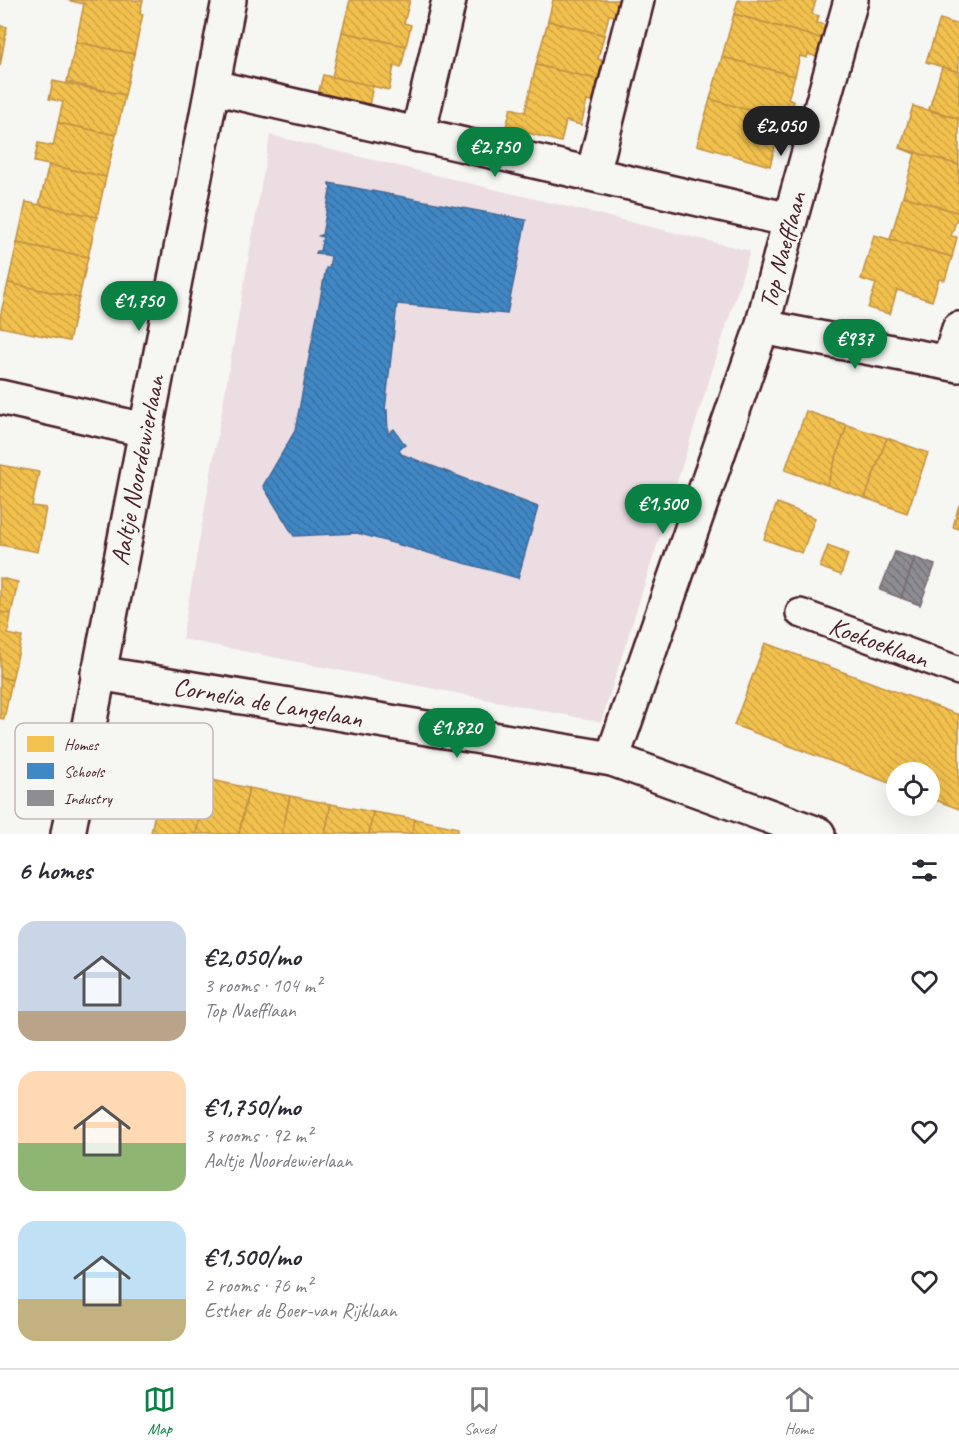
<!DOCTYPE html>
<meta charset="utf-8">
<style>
body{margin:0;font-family:Caveat,sans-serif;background:#f2f2f3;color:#2b2b33;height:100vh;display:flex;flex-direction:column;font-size:22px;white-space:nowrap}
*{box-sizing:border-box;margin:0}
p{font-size:20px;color:#7c7c81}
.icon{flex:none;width:33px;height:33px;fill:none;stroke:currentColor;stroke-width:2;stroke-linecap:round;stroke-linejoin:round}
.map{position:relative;height:834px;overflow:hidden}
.side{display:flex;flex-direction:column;background:#fff;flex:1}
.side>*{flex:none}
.tools{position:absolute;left:886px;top:762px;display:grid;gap:12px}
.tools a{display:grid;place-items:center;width:54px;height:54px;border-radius:50%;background:#fff;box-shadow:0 6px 24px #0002;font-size:30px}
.price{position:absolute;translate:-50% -51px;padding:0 14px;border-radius:21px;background:#0b8043;color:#fff;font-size:20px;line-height:39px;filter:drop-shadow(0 2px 3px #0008)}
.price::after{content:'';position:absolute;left:50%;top:36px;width:18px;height:14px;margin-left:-9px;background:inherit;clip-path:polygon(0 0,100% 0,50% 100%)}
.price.selected{background:#222;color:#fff}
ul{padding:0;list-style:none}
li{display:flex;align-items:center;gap:18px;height:150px;padding:0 18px}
li span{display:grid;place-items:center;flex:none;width:168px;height:120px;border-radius:18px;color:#555}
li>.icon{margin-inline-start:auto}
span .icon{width:72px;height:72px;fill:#fffc;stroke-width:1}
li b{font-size:26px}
h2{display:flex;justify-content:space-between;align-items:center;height:72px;padding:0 18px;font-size:26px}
.dock{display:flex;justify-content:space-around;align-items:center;height:84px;border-top:2px solid #e1e1e2;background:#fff;font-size:16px;color:#7c7c81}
.dock a{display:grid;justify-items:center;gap:3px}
.dock .selected{color:#0b8043}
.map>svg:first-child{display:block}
.built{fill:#ecdde2}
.homes{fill:url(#homes-back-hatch);stroke:#c09044;stroke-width:1.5}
.schools{fill:url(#schools-back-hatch);stroke:#426897;stroke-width:1.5}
.industry{fill:url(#industry-back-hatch);stroke:#796c73;stroke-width:1.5}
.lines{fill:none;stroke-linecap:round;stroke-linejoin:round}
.service-casing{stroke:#4a1f2b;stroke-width:32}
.minor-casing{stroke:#4a1f2b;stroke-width:38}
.service{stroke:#f6f6f2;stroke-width:27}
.minor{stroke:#f6f6f2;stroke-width:33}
.labels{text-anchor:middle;stroke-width:6;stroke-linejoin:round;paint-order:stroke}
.street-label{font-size:26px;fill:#4a1f2b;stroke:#f6f6f2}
.key{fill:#f6f6f2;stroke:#c2b6b6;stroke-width:1.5}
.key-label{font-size:16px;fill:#4a1f2b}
</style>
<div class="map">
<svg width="959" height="834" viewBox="0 0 959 834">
<defs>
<pattern id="homes-back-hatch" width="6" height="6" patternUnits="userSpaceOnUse" patternTransform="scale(1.5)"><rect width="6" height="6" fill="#f2c14e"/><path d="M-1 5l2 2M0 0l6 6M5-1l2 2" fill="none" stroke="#d1a544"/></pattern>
<pattern id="schools-back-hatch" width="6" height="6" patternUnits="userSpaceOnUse" patternTransform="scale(1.5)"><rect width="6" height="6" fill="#3f88c5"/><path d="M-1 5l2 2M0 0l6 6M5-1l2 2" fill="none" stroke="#376fa0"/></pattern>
<pattern id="industry-back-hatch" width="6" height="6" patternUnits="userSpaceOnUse" patternTransform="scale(1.5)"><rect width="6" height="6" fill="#8d8d92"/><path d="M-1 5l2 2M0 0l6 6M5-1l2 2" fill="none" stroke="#757377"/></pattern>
</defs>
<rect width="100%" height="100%" fill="#f6f6f2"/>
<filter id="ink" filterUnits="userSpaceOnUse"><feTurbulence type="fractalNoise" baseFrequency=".0167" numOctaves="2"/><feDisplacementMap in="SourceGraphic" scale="12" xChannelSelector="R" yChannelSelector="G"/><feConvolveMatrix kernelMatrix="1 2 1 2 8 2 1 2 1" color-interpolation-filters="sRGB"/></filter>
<g filter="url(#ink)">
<!-- built -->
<path class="built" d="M 270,135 L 750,251 L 601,722 L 182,639 Z"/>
<!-- homes -->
<g class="homes">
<path d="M 67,0 L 143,0 L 140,13 L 143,14 L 134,54 L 76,42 L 84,4 Z"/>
<path d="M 350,0 L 410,0 L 404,23 L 411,25 L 406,46 L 342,32 Z"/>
<path d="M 553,0 L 620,0 L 616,16 L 609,15 L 604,35 L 548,21 Z"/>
<path d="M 738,0 L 816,0 L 812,14 L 819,16 L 817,23 L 827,25 L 823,39 L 734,14 Z"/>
<path d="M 734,14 L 823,39 L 817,57 L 808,54 L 807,58 L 800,56 L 795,76 L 722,57 Z"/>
<path d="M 940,19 L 959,25 L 959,72 L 926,62 Z"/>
<path d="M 548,21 L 604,35 L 598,59 L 604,61 L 600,80 L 536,65 Z"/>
<path d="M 0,26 L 7,27 L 0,66 Z"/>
<path d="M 342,32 L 406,46 L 401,68 L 394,66 L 389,90 L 332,77 Z"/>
<path d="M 76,42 L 134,54 L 125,95 L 67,82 Z"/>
<path d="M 722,57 L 795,76 L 788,99 L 794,102 L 789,122 L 710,99 Z"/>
<path d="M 536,65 L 600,80 L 594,103 L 587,101 L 581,125 L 566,121 L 561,142 L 506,127 L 511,108 L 525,112 Z"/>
<path d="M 942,67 L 959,72 L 959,119 L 929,109 Z"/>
<path d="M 323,75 L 373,86 L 368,110 L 317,98 Z"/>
<path d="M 53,81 L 125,95 L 116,135 L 58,123 L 63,102 L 49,99 Z"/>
<path d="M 710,99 L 789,122 L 783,144 L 776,143 L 770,166 L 697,145 Z"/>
<path d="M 913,106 L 959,119 L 959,165 L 900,148 Z"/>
<path d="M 58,123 L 116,135 L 106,177 L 34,162 L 38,143 L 53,146 Z"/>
<path d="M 900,148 L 959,165 L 959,213 L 903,196 L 915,154 Z"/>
<path d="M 49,165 L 106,177 L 97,217 L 39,205 Z"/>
<path d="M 903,196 L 959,213 L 951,236 L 957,237 L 952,257 L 890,239 Z"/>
<path d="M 26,202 L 97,217 L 88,257 L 17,243 Z"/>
<path d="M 874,235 L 952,257 L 945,280 L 939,279 L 932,301 L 897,290 L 890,314 L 868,308 L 876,284 L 861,279 Z"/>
<path d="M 17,243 L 88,257 L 79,298 L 8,283 Z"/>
<path d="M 8,283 L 79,298 L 69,341 L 0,327 L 0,317 Z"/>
<path d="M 806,411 L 847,425 L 827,485 L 785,470 Z"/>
<path d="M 847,425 L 887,438 L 865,498 L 827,485 Z"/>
<path d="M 887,438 L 928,453 L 907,513 L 865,498 Z"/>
<path d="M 0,465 L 39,472 L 32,506 L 46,508 L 38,552 L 0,545 Z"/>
<path d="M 777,503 L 815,518 L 802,553 L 764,539 Z"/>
<path d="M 959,505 L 959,529 L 953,527 Z"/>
<path d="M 828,546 L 848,554 L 841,575 L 820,567 Z"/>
<path d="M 0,578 L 18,582 L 11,614 L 0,612 Z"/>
<path d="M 0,612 L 11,614 L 8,634 L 22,637 L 12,680 L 0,677 Z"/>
<path d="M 765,643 L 959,715 L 959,809 L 930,798 L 930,772 L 897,772 L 897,786 L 734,725 Z"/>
<path d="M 0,677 L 12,680 L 4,719 L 0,718 Z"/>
<path d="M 163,771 L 207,779 L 196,834 L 151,833 Z"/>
<path d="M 207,779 L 249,788 L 239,834 L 196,834 Z"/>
<path d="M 249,788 L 290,796 L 282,834 L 239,834 Z"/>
<path d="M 290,796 L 331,804 L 325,834 L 282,834 Z"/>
<path d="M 331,804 L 373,812 L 369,834 L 325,834 Z"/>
<path d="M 373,812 L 415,819 L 412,834 L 369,834 Z"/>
<path d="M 415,819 L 458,828 L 457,834 L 412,834 Z"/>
</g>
<!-- schools -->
<path class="schools" d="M 329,183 L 526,220 L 507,314 L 397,304 L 385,410 L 387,410 L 388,434 L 394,429 L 405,445 L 399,449 L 401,454 L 538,507 L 518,578 L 357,533 L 294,536 L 263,486 L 295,431 L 326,268 L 329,268 L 331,256 L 316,253 L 317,251 L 320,251 L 323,237 L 319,236 L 322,235 L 331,186 L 329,185 Z"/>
<!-- industry -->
<g class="industry">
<path d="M 895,552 L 915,558 L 901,598 L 880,590 Z"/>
<path d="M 915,558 L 935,565 L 920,605 L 901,598 Z"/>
</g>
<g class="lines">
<!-- service casing -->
<g class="service-casing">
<path id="service" d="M 800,613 L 959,671"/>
</g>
<!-- minor casing -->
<g class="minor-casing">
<g id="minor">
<path d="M 213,87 L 790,220"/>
<path d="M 418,135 L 449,0"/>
<path d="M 593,174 L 637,0"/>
<path d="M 762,327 L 959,365"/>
<path d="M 949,362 L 959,329"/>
<path d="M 0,397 L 145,430"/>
<path d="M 98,673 L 612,759 L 818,834"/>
<path d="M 612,759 L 762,327 L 790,220 L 851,0"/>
<path d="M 68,834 L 229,0"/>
</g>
</g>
<!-- service -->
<use href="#service" class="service"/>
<!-- minor -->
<use href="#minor" class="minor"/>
</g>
</g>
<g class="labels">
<!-- street labels -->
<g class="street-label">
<text transform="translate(782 250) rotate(-75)" y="9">Top Naefflaan</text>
<text transform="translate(137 470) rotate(-79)" y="9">Aaltje Noordewierlaan</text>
<text transform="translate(879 642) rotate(20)" y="9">Koekoeklaan</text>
<text transform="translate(268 702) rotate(10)" y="9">Cornelia de Langelaan</text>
</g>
</g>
<!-- legend -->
<rect x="15" y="723" width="198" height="96" rx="9" class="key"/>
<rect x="27" y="736" width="27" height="16" fill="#f2c14e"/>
<rect x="27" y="763" width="27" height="16" fill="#3f88c5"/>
<rect x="27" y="790" width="27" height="16" fill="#8d8d92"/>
<g class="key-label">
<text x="64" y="750">Homes</text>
<text x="64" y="777">Schools</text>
<text x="64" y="804">Industry</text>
</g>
</svg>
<div class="tools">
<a><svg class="icon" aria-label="locate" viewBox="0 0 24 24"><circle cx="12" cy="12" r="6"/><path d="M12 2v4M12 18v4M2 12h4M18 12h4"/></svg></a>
</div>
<b class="price selected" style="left:781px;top:157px">€2,050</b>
<b class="price" style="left:495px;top:178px">€2,750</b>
<b class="price" style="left:139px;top:332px">€1,750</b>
<b class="price" style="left:855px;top:370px">€937</b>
<b class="price" style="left:663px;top:535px">€1,500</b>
<b class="price" style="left:457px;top:759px">€1,820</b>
</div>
<section class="side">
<h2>6 homes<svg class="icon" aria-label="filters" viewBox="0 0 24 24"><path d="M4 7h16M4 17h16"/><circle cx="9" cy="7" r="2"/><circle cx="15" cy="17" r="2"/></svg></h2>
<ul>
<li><span style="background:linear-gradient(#c9d6e8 75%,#b9a48a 0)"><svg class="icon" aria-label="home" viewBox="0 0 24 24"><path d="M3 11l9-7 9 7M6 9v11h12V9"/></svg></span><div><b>€2,050/mo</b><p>3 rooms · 104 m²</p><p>Top Naefflaan</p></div><svg class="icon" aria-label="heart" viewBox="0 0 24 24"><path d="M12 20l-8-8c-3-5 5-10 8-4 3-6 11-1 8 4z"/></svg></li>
<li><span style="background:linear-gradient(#ffd9b3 60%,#8fb573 0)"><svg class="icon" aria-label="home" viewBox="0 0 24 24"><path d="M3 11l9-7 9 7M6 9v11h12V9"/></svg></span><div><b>€1,750/mo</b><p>3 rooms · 92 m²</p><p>Aaltje Noordewierlaan</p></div><svg class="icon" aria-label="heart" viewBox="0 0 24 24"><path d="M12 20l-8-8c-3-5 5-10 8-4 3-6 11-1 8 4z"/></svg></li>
<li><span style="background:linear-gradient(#bfe0f5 65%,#c2b280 0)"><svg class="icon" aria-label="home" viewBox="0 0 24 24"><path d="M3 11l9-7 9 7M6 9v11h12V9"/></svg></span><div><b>€1,500/mo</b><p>2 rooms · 76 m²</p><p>Esther de Boer-van Rijklaan</p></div><svg class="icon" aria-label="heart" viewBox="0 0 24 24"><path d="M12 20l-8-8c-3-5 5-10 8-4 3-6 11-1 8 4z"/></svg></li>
</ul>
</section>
<nav class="dock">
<a class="selected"><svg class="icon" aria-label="map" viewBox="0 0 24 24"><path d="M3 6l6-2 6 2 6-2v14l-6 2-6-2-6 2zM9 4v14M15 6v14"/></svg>Map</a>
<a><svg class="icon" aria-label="saved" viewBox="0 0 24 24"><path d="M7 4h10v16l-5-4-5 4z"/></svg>Saved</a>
<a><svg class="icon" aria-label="home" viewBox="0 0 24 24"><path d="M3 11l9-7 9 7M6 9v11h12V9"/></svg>Home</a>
</nav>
